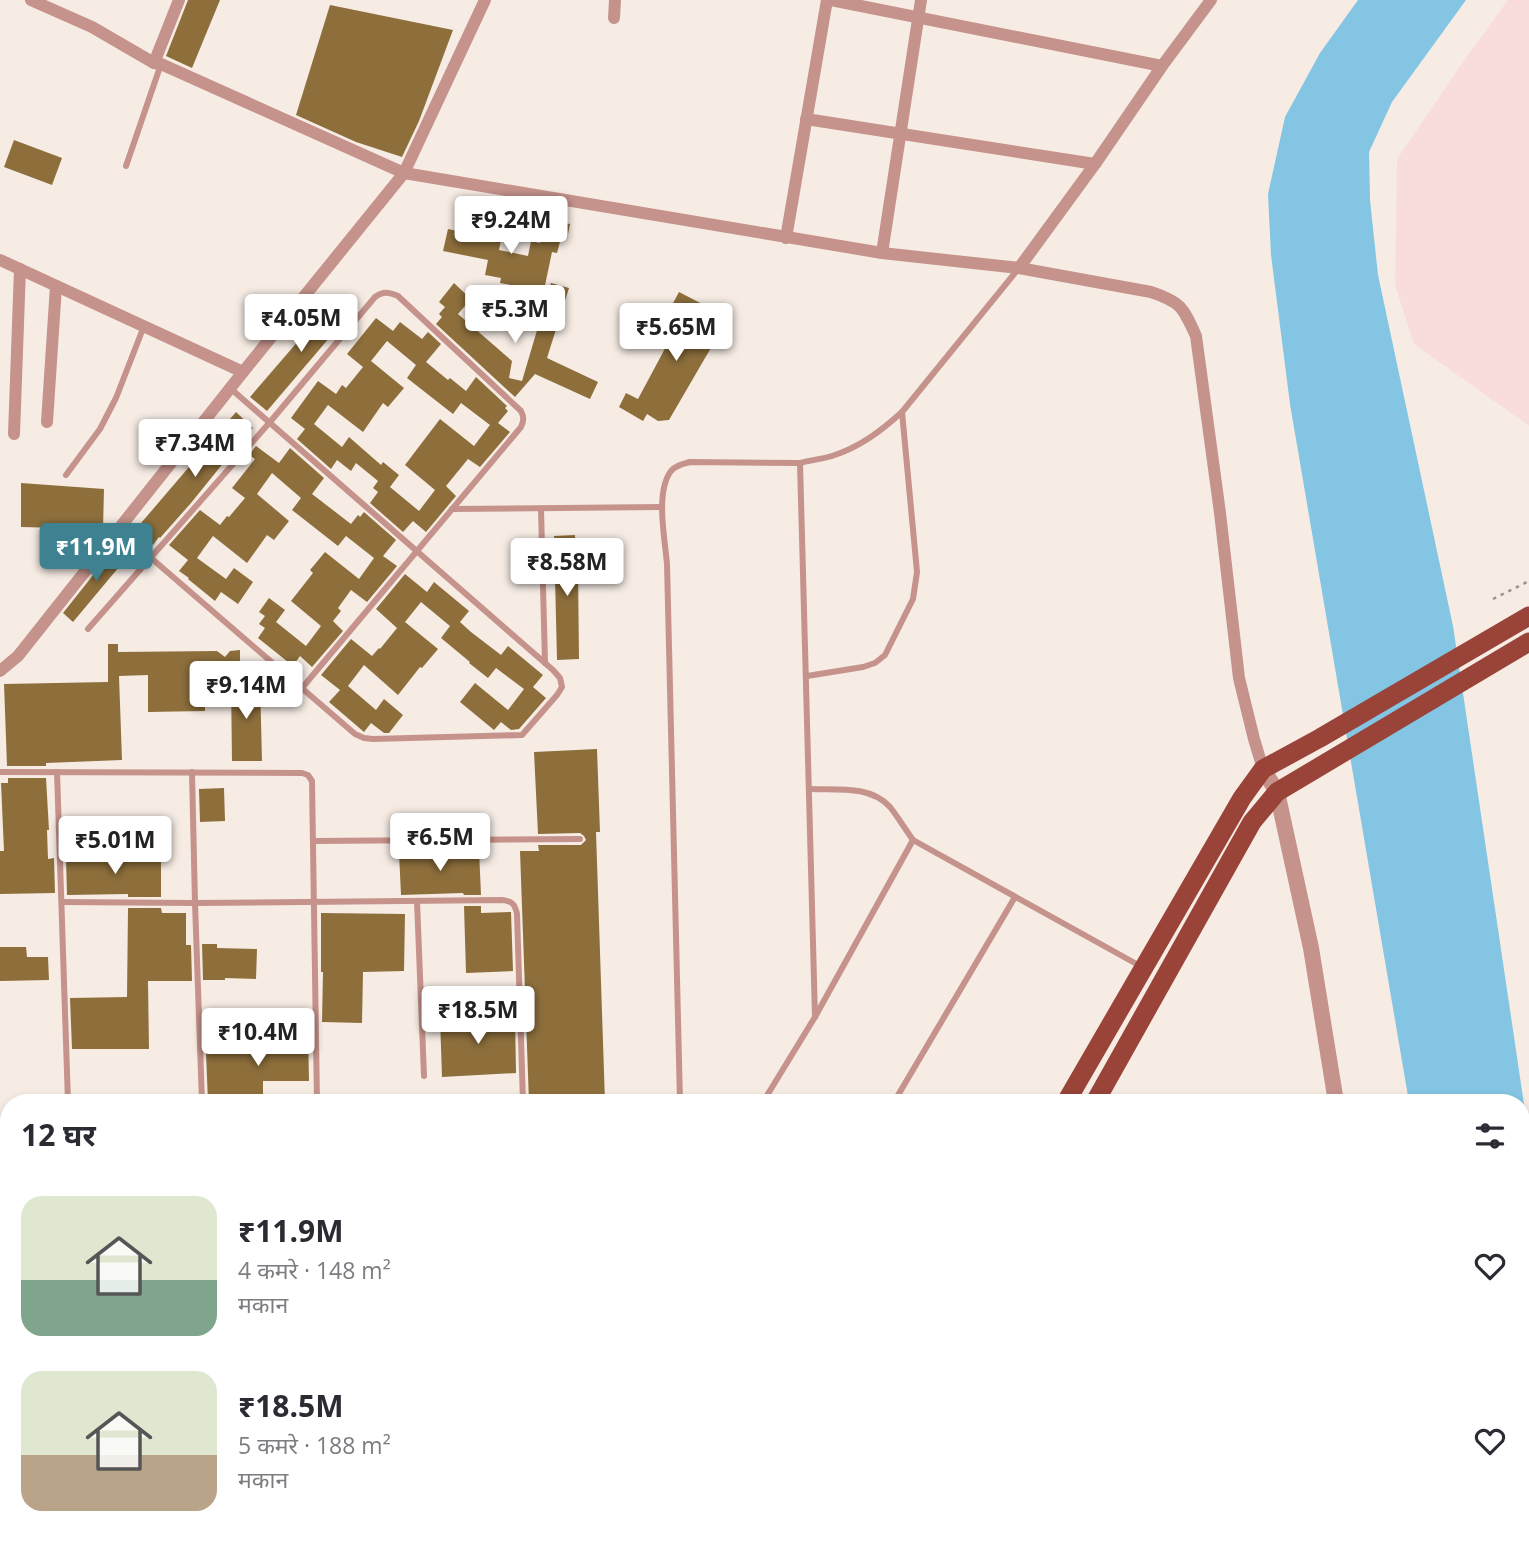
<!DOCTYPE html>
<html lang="hi">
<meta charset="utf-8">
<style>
body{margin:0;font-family:"Open Sans","Noto Sans Devanagari",sans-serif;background:#f2f2f3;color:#2b2b33;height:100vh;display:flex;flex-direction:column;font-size:26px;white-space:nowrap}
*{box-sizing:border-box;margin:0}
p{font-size:23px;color:#7c7c81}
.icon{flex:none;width:38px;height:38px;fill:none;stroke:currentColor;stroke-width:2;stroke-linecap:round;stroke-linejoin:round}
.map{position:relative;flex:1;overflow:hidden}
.details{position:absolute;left:0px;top:1094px;width:1530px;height:450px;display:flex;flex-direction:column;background:#fff;border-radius:28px 28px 0 0;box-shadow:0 4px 10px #0003}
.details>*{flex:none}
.price{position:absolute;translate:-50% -60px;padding:0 16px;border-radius:7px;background:#fff;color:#222;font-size:23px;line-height:46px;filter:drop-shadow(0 2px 4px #0008)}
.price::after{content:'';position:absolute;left:50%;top:42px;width:21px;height:16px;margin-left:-10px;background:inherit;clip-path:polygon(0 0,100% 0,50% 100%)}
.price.current{background:#3e8190;color:#fff}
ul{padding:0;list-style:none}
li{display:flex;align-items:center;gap:21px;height:175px;padding:0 21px}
li span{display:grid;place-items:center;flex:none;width:196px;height:140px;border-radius:21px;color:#555}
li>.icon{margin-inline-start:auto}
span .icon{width:84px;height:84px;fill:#fffc;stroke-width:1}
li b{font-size:30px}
h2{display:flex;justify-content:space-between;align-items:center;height:84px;padding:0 21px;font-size:30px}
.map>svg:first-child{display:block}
.commercial{fill:#f8ddda}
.water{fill:#83c5e3}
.building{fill:#8e6f3c;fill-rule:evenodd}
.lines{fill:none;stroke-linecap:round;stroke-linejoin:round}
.path{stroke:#9a938d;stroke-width:2.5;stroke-dasharray:3.5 5;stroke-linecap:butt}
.service{stroke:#c5938b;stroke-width:6}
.minor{stroke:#c5938b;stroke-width:12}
.tertiary{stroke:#c5938b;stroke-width:16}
.primary{stroke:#994339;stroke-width:19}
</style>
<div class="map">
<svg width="1529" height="1543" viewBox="0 0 1529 1543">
<rect width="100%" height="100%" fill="#f6ece4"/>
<!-- commercial -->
<path class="commercial" d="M 1508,0 L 1529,0 L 1529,426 L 1414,344 L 1395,285 L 1397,159 L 1463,62 Z"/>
<!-- water -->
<path class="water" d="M 1358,0 L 1466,0 L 1392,102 L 1369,152 L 1370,200 L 1378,275 L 1453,626 L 1529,1138 L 1529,1543 L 1484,1543 L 1483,1535 L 1521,1535 L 1521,1102 L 1409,1102 L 1290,404 L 1271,255 L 1268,194 L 1285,117 L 1320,53 Z"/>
<!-- building -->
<g class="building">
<path d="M 188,0 L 220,0 L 192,68 L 166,56 Z"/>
<path d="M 330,5 L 453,30 L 419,121 L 402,157 L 356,142 L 296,115 Z"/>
<path d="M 14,140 L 62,158 L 52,185 L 4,167 Z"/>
<path d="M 551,220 L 570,224 L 567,239 L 561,238 L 557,253 L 552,252 L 544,290 L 525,286 L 524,293 L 509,290 L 511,285 L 500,283 L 501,278 L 485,275 L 488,260 L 443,251 L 448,229 L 501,240 L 499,250 L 528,256 L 531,241 L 540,243 L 543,228 L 549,229 Z"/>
<path d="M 454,283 L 471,299 L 458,314 L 512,361 L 509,378 L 522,381 L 551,283 L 569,288 L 547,358 L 598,382 L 590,399 L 535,374 L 515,397 L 436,324 L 442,317 L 439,314 L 445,307 L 439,302 Z"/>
<path d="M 679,292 L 708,307 L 705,313 L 718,320 L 719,334 L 669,420 L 658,421 L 647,414 L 643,421 L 619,407 L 626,393 L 638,399 L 684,313 L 671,307 Z"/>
<path d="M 337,296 L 353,310 L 267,411 L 250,397 Z"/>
<path d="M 376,318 L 393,331 L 400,322 L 422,339 L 428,332 L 441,344 L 426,362 L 448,380 L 450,378 L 466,391 L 476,377 L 507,406 L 505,408 L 508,411 L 498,423 L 510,432 L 480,467 L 468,459 L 446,486 L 456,496 L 426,532 L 413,521 L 403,532 L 370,503 L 378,492 L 373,488 L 378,481 L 356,463 L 351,471 L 337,460 L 331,469 L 297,439 L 305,429 L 291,418 L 318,381 L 336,394 L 342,385 L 346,388 L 363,367 L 347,354 ZM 387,341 L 416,365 L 407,378 L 453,414 L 461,403 L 490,425 L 474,446 L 440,419 L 405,465 L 435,490 L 419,511 L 390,487 L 399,475 L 383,462 L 381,465 L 349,437 L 342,447 L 314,424 L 328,405 L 363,432 L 383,403 L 388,407 L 404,388 L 371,361 Z"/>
<path d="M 236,412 L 253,428 L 245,437 L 247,439 L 240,448 L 237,446 L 191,503 L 160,538 L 159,537 L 153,545 L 136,529 Z"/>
<path d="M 256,446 L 279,463 L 290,448 L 324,478 L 312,494 L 351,524 L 358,515 L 360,517 L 364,512 L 396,540 L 383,556 L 397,566 L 367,602 L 351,590 L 338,608 L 341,611 L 333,621 L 343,631 L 312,667 L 300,656 L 293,666 L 258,638 L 265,628 L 259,624 L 265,616 L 259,612 L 269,598 L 285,610 L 276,622 L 306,646 L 321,626 L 291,601 L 313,573 L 310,570 L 325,552 L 359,579 L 374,558 L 346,536 L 338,546 L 292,510 L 301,498 L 272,473 L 257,494 L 289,521 L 274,540 L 267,535 L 247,563 L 213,536 L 197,558 L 226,579 L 234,568 L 253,582 L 238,604 L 221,592 L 215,601 L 188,579 L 189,578 L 179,571 L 188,560 L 169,545 L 200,510 L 220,525 L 227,516 L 229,517 L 245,498 L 232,488 L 255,459 L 249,455 Z"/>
<path d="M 21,483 L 104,489 L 103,529 L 21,527 Z"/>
<path d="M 575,535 L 576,569 L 578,569 L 579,659 L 557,660 L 554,536 Z"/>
<path d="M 117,545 L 129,555 L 73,622 L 63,613 Z"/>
<path d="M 405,574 L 427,592 L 434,582 L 469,611 L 460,622 L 471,632 L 501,655 L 508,646 L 543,675 L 533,687 L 546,698 L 519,729 L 511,730 L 501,722 L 494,730 L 460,702 L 475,683 L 508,710 L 524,689 L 496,668 L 488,678 L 469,663 L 470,662 L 441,638 L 450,626 L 421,602 L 405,622 L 438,649 L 422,668 L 420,667 L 398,695 L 364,665 L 348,686 L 376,710 L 384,699 L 403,715 L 389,733 L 384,733 L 371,723 L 364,732 L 329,702 L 340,690 L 321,675 L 351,639 L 372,656 L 379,648 L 380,649 L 397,628 L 376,609 Z"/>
<path d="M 108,644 L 118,644 L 118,652 L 217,651 L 225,657 L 230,651 L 240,650 L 240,674 L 205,674 L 205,711 L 148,712 L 148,675 L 119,676 L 122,760 L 46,763 L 46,766 L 7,766 L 4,684 L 108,682 Z"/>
<path d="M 260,681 L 262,761 L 232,761 L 231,682 Z"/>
<path d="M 597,749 L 600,832 L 596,832 L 605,1102 L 529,1102 L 520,851 L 539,851 L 538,845 L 581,845 L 586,840 L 584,836 L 580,833 L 538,834 L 534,752 Z"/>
<path d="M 8,778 L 46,778 L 49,830 L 47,830 L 48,859 L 54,858 L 55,893 L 0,894 L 0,851 L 4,851 L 1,783 L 8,783 Z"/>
<path d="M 224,788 L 225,821 L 200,822 L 199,789 Z"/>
<path d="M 479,850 L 481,895 L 464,895 L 463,893 L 401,895 L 399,853 Z"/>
<path d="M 161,857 L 161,897 L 128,897 L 128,894 L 67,895 L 66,858 Z"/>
<path d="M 464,906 L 481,906 L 481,913 L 511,912 L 513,971 L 466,973 Z"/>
<path d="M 128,908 L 161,908 L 162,913 L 186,913 L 186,945 L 191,945 L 192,981 L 148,981 L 149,1049 L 72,1049 L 70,998 L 127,997 Z"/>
<path d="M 321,913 L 405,914 L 404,971 L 363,972 L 362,1023 L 322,1022 L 323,972 L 321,972 Z"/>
<path d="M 202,944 L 217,944 L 217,948 L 257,949 L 256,979 L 225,978 L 225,980 L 203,980 Z"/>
<path d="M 0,947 L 26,947 L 27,957 L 48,957 L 49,980 L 0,981 Z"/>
<path d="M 515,1015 L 516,1073 L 442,1077 L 440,1018 Z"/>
<path d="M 263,1032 L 308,1032 L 309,1081 L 263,1081 L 263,1102 L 208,1102 L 206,1053 L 263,1052 Z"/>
</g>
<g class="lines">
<!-- path -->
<path class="path" d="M 1493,599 L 1529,581"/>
<!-- service -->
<g class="service">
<path d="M 126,166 L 161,64"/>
<path d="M 800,463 C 811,460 822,459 832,456 C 860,447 881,431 902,412 L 1019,268"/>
<path d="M 66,475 L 100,429 L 116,398 L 144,326"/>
<path d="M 452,509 L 662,507"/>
<path d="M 541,509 L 545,663"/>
<path d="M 151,558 L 355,734 L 364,738 L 373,739 L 522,735 L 557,695 L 562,687 L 560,678 L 553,670 L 230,388"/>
<path d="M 88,629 L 270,422 L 375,297 C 383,291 389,292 398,296 L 521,411 C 524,417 524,420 521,427 L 302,688"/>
<path d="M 807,676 L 863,667 L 875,663 L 885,655 L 913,599 L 917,572 L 902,412"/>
<path d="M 0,772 L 302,773 L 308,775 L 312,781 L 317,1102"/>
<path d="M 57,772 L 68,1102"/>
<path d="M 192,772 L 195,903 L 502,900 C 512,901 515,904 517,914 L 523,1102"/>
<path d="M 809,789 C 837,790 870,785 890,807 C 898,817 905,829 913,840"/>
<path d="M 313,841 L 580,839"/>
<path d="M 417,901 L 424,1076"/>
<path d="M 62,902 L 195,903 L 202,1102"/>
<path d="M 680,1102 L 667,564 C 665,539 655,492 671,471 C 676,465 683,464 690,462 L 800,463 L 815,1017"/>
<path d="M 763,1102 L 815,1017 L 913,840 L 1142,967"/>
<path d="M 894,1102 L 1015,897"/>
<path d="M 530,1543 L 530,1535"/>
</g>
<!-- minor -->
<g class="minor">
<path d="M 31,0 L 92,27 L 154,63 L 161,64 L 404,173 L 882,253 L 1019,268 L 1151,292 C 1181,302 1183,307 1196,336 L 1220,513 L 1239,678 L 1254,739 L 1263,769"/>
<path d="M 831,0 L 1162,66"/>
<path d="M 614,18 L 615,0"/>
<path d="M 154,63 L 179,0"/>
<path d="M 806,119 L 1095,164"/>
<path d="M 786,238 L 827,0"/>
<path d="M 882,253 L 921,0"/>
<path d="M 0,260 L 243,372"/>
<path d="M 1019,268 L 1095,164 L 1162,66 L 1211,0"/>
<path d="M 47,422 L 56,286"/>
<path d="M 14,434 L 20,269"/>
<path d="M 0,671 L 18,656 L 243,372 L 404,173 L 485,0"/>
<path d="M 0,1346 L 2,1342 L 9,1338"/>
<path d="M 0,1394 L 9,1394"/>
<path d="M 0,1465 L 9,1465"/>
<path d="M 0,1535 L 8,1540 L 209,1535"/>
<path d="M 344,1536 L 452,1537"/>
<path d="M 229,1543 L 229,1535"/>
</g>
<!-- tertiary -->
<g class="tertiary">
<path d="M 1263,769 L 1277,792 L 1311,948 L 1336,1102"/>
<path d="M 1428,1535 L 1430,1543"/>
</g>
<!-- primary -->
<g class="primary">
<path d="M 1066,1102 L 1242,798 L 1263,769 L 1320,738 L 1529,616"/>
<path d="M 1095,1102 L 1252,822 L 1277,792 L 1529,642"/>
<path d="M 815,1543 L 820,1535"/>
<path d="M 849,1543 L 853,1535"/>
</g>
</g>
</svg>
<b class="price" style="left:511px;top:256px">₹9.24M</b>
<b class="price" style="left:515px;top:345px">₹5.3M</b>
<b class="price" style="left:301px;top:354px">₹4.05M</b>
<b class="price" style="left:676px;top:363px">₹5.65M</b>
<b class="price" style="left:195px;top:479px">₹7.34M</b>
<b class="price current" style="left:96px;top:583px">₹11.9M</b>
<b class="price" style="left:567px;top:598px">₹8.58M</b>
<b class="price" style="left:246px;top:721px">₹9.14M</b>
<b class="price" style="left:440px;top:873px">₹6.5M</b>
<b class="price" style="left:115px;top:876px">₹5.01M</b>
<b class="price" style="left:478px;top:1046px">₹18.5M</b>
<b class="price" style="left:258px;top:1068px">₹10.4M</b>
<section class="details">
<h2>12 घर<svg class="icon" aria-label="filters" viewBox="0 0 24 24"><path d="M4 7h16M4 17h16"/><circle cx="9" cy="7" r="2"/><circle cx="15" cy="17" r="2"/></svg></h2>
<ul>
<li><span style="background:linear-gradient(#dfe7d0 60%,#7fa58c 0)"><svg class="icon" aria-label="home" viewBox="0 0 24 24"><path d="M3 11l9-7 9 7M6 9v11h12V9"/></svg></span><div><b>₹11.9M</b><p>4 कमरे · 148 m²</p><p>मकान</p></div><svg class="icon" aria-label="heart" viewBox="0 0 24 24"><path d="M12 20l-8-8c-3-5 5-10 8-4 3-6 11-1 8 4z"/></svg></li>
<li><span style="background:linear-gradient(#dfe7d0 60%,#b9a48a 0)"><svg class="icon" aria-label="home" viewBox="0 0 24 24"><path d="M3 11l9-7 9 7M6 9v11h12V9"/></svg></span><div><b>₹18.5M</b><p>5 कमरे · 188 m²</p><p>मकान</p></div><svg class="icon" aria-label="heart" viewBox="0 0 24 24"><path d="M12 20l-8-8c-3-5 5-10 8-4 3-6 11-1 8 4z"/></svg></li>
</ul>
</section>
</div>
